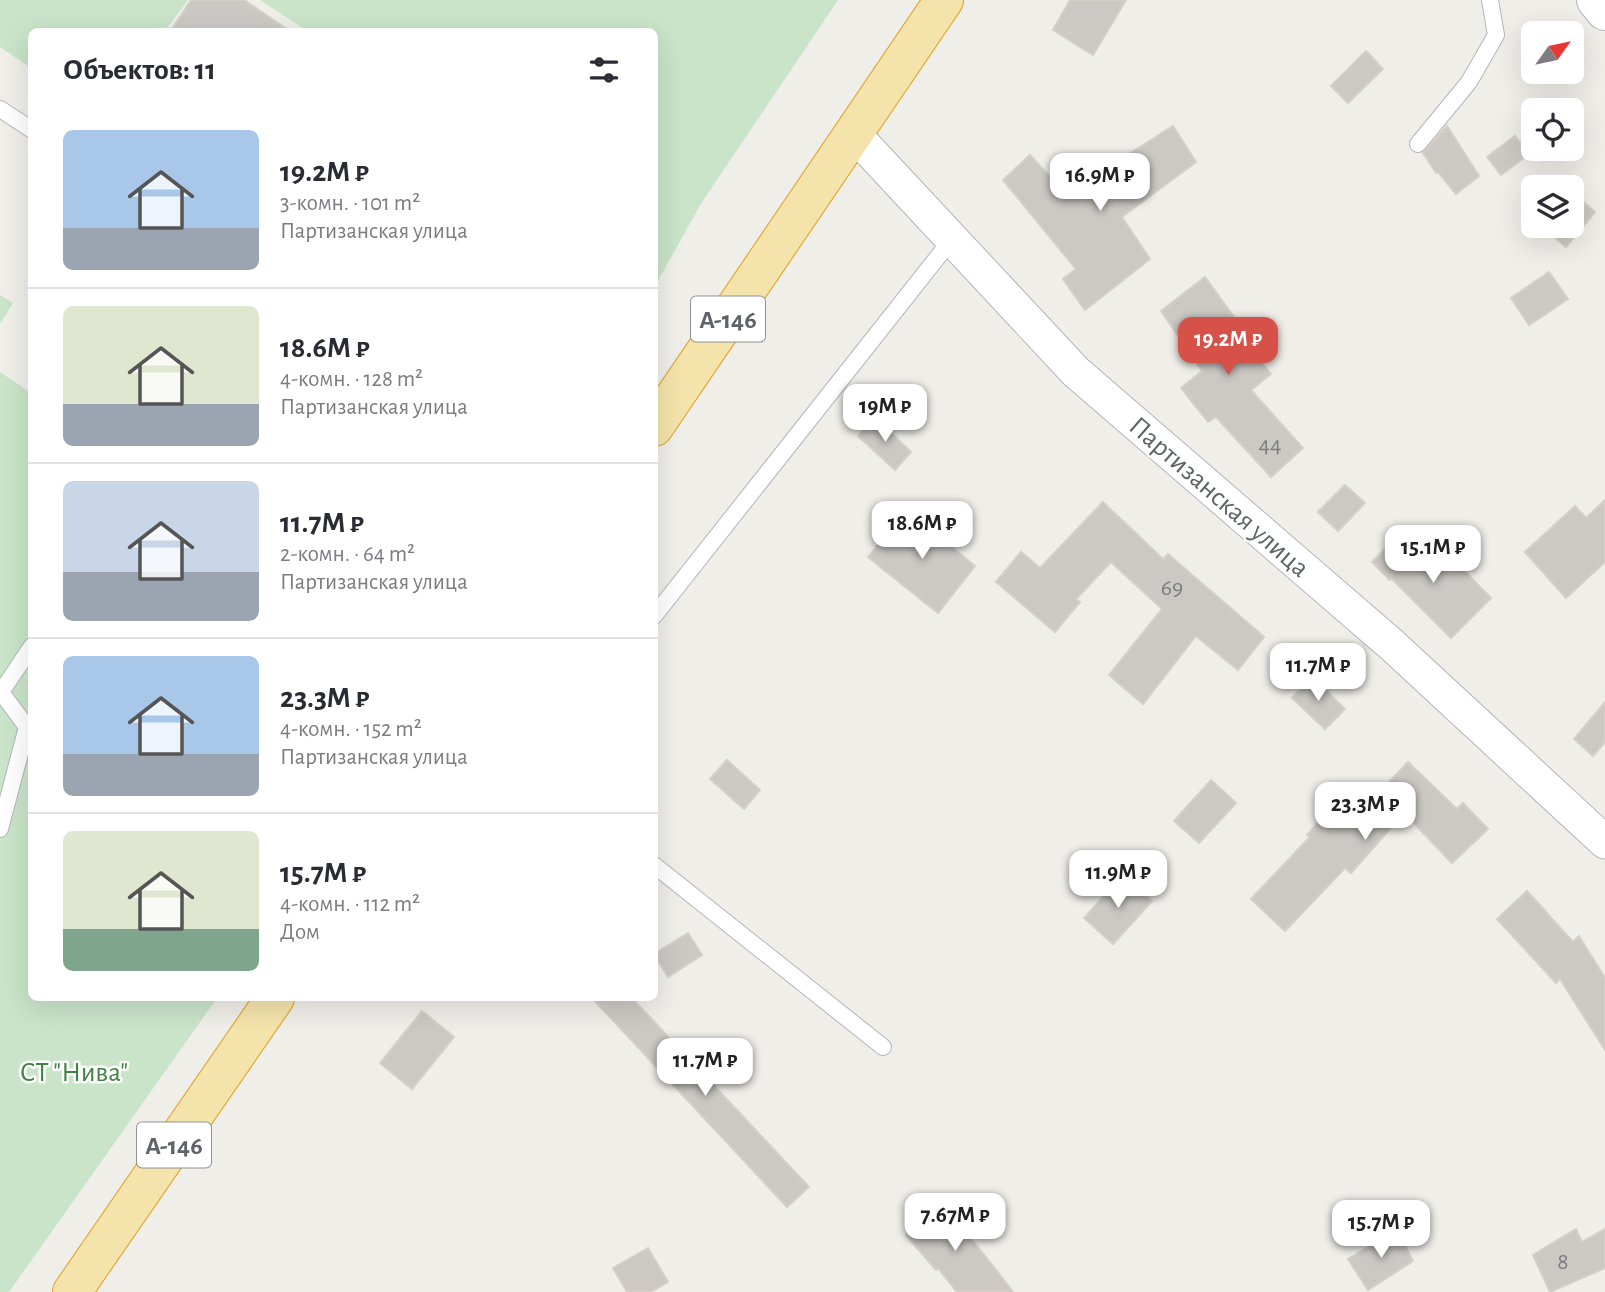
<!DOCTYPE html>
<html lang="ru">
<meta charset="utf-8">
<style>
body{margin:0;font-family:"Alegreya Sans",sans-serif;background:#f7f7f7;color:#2b2b33;height:100vh;display:flex;flex-direction:column;font-size:26px;white-space:nowrap}
*{box-sizing:border-box;margin:0}
p{font-size:23px;color:#7c7c81}
.icon{flex:none;width:38px;height:38px;fill:none;stroke:currentColor;stroke-width:2;stroke-linecap:round;stroke-linejoin:round}
.map{position:relative;flex:1;overflow:hidden}
.side{position:absolute;left:28px;top:28px;width:630px;height:973px;display:flex;flex-direction:column;background:#fff;border-radius:10px;box-shadow:0 7px 28px #0002}
.side>*{flex:none}
.needle{width:46px;rotate:57deg}
.buttons{position:absolute;left:1521px;top:21px;display:grid;gap:14px}
.buttons a{display:grid;place-items:center;width:63px;height:63px;border-radius:10px;background:#fff;box-shadow:0 7px 28px #0002;font-size:35px}
.price{position:absolute;translate:-50% -60px;padding:0 16px;border-radius:14px;background:#fff;color:#222;font-size:23px;line-height:46px;filter:drop-shadow(0 2px 4px #0008)}
.price::after{content:'';position:absolute;left:50%;top:42px;width:21px;height:16px;margin-left:-10px;background:inherit;clip-path:polygon(0 0,100% 0,50% 100%)}
.price.on{background:#d65248;color:#fff}
ul{padding:0;list-style:none}
li{display:flex;align-items:center;gap:21px;height:175px;padding:0 35px}
li+li{border-top:2px solid #e1e1e2}
li span{display:grid;place-items:center;flex:none;width:196px;height:140px;border-radius:10px;color:#555}
li>.icon{margin-inline-start:auto}
span .icon{width:84px;height:84px;fill:#fffc;stroke-width:1}
li b{font-size:30px}
h2{display:flex;justify-content:space-between;align-items:center;height:84px;padding:0 35px;font-size:30px}
.map>svg:first-child{display:block}
.green{fill:#c9e4c9}
.building{fill:#ccc9c5;stroke:#d4d0c8;stroke-width:2}
.lines{fill:none;stroke-linecap:round;stroke-linejoin:round}
.service-casing{stroke:#b3b5b9;stroke-width:18}
.minor-casing{stroke:#b3b5b9;stroke-width:35}
.tertiary-casing{stroke:#b3b5b9;stroke-width:40}
.trunk-casing{stroke:#de9f1b;stroke-width:40}
.service{stroke:#fff;stroke-width:16}
.minor{stroke:#fff;stroke-width:33}
.tertiary{stroke:#fff;stroke-width:38}
.trunk{stroke:#f4e3aa;stroke-width:38}
.labels{text-anchor:middle;stroke-width:5;stroke-linejoin:round;paint-order:stroke}
.number-label{font-size:24px;fill:#7b7c7e}
.shield{fill:#fff;stroke:#909295;stroke-width:2}
.shield-label{font-size:26px;font-weight:bold;fill:#606367}
.street-label{font-size:28px;fill:#606367;stroke:#fff}
.park-label{font-size:28px;fill:#418444;stroke:#fff}
</style>
<div class="map">
<svg width="1605" height="1292" viewBox="0 0 1605 1292">
<rect width="100%" height="100%" fill="#f0eee9"/>
<!-- green -->
<g class="green">
<path d="M 0,0 L 188,0 L 165,31 L 32,32 L 31,68 L 0,47 Z"/>
<path d="M 260,0 L 838,0 L 702,202 L 655,286 L 654,32 L 307,31 Z"/>
<path d="M 0,295 L 13,303 L 0,324 Z"/>
<path d="M 0,372 L 31,393 L 32,998 L 217,998 L 9,1292 L 0,1292 Z"/>
</g>
<!-- building -->
<g class="building">
<path d="M 191,0 L 244,0 L 291,32 L 170,32 Z"/>
<path d="M 1070,0 L 1126,0 L 1093,55 L 1053,30 Z"/>
<path d="M 1366,51 L 1383,69 L 1348,103 L 1331,86 Z"/>
<path d="M 1173,126 L 1196,162 L 1122,217 L 1150,259 L 1085,310 L 1063,279 L 1076,269 L 1003,180 L 1030,155 L 1060,188 L 1076,176 L 1090,194 L 1128,166 L 1123,158 Z"/>
<path d="M 1447,126 L 1479,176 L 1456,194 L 1438,172 L 1436,173 L 1423,153 Z"/>
<path d="M 1515,136 L 1529,154 L 1501,175 L 1487,157 Z"/>
<path d="M 1572,192 L 1595,212 L 1566,247 L 1542,226 L 1572,226 Z"/>
<path d="M 1549,272 L 1568,299 L 1529,325 L 1511,298 Z"/>
<path d="M 1205,277 L 1237,321 L 1232,325 L 1271,374 L 1251,390 L 1303,448 L 1271,477 L 1216,417 L 1208,422 L 1181,388 L 1202,371 L 1161,311 Z"/>
<path d="M 875,418 L 911,452 L 895,470 L 858,436 Z"/>
<path d="M 1345,485 L 1365,503 L 1338,531 L 1318,512 Z"/>
<path d="M 1605,500 L 1605,562 L 1566,598 L 1525,552 L 1575,506 L 1586,518 Z"/>
<path d="M 1103,502 L 1163,559 L 1168,554 L 1264,637 L 1238,670 L 1196,636 L 1143,704 L 1109,675 L 1162,609 L 1111,562 L 1076,599 L 1080,602 L 1055,632 L 996,582 L 1021,552 L 1040,568 Z"/>
<path d="M 906,510 L 975,566 L 938,613 L 868,557 Z"/>
<path d="M 1400,534 L 1436,570 L 1450,556 L 1491,598 L 1451,638 L 1391,578 L 1390,580 L 1372,562 Z"/>
<path d="M 1312,677 L 1345,709 L 1325,729 L 1292,698 Z"/>
<path d="M 1605,702 L 1605,742 L 1593,756 L 1574,739 Z"/>
<path d="M 727,760 L 760,790 L 744,809 L 710,779 Z"/>
<path d="M 1408,762 L 1457,809 L 1463,803 L 1488,829 L 1452,863 L 1404,813 L 1351,873 L 1345,868 L 1285,931 L 1251,899 L 1310,837 L 1307,835 L 1334,804 L 1353,820 Z"/>
<path d="M 1211,780 L 1236,803 L 1199,843 L 1174,821 Z"/>
<path d="M 1123,875 L 1152,901 L 1113,944 L 1084,918 Z"/>
<path d="M 1527,891 L 1573,942 L 1579,936 L 1605,978 L 1605,1050 L 1560,979 L 1556,983 L 1497,919 Z"/>
<path d="M 688,933 L 702,955 L 668,977 L 654,954 Z"/>
<path d="M 592,998 L 632,998 L 809,1187 L 787,1207 Z"/>
<path d="M 422,1011 L 454,1037 L 412,1089 L 380,1063 Z"/>
<path d="M 939,1200 L 986,1257 L 1013,1292 L 957,1292 L 938,1268 L 936,1270 L 906,1235 Z"/>
<path d="M 1576,1229 L 1582,1242 L 1605,1229 L 1605,1268 L 1550,1292 L 1533,1255 Z"/>
<path d="M 1397,1230 L 1413,1261 L 1368,1290 L 1348,1259 Z"/>
<path d="M 648,1248 L 668,1282 L 651,1292 L 627,1292 L 613,1268 Z"/>
</g>
<g class="lines">
<!-- service casing -->
<g class="service-casing">
<g id="service">
<path d="M 0,109 L 32,130"/>
<path d="M 1418,144 L 1469,82 L 1496,35 L 1490,0"/>
<path d="M 654,616 L 952,239"/>
<path d="M 0,829 L 27,727 L 1,692 L 32,646"/>
<path d="M 654,865 L 883,1047"/>
</g>
</g>
<!-- minor casing -->
<g class="minor-casing">
<path id="minor" d="M 853,133 L 1076,372 L 1392,645 L 1605,842"/>
</g>
<!-- tertiary casing -->
<g class="tertiary-casing">
<path id="tertiary" d="M 1596,0 L 1605,11"/>
</g>
<!-- trunk casing -->
<g class="trunk-casing">
<g id="trunk">
<path d="M 654,427 L 944,0"/>
<path d="M 72,1292 L 275,998"/>
</g>
</g>
<!-- service -->
<use href="#service" class="service"/>
<!-- minor -->
<use href="#minor" class="minor"/>
<!-- tertiary -->
<use href="#tertiary" class="tertiary"/>
<!-- trunk -->
<use href="#trunk" class="trunk"/>
</g>
<g class="labels">
<!-- number labels -->
<g class="number-label">
<text x="1270" y="452">44</text>
<text x="1172" y="595">69</text>
<text x="1563" y="1269">8</text>
</g>
<!-- shield labels -->
<g class="shield">
<rect x="691" y="296.5" width="74" height="45" rx="5"/>
<rect x="137" y="1122.5" width="74" height="45" rx="5"/>
</g>
<g class="shield-label">
<text x="728" y="328">А-146</text>
<text x="174" y="1154">А-146</text>
</g>
<!-- street labels -->
<g class="street-label">
<text transform="translate(1220 496) rotate(41)" y="10">Партизанская улица</text>
</g>
<!-- park labels -->
<g class="park-label">
<text x="74" y="1081">СТ "Нива"</text>
</g>
</g>
</svg>
<div class="buttons">
<a><svg class="needle" viewBox="-14 -14 28 28"><path d="M0-13l5 13h-10z" fill="#e53935"/><path d="M0 13l5-13h-10z" fill="#7c7c81"/></svg></a>
<a><svg class="icon" aria-label="locate" viewBox="0 0 24 24"><circle cx="12" cy="12" r="6"/><path d="M12 2v4M12 18v4M2 12h4M18 12h4"/></svg></a>
<a><svg class="icon" aria-label="layers" viewBox="0 0 24 24"><path d="M12 4l9 5-9 5-9-5zM3 14l9 5 9-5"/></svg></a>
</div>
<b class="price" style="left:1100px;top:213px">16.9M ₽</b>
<b class="price on" style="left:1228px;top:377px">19.2M ₽</b>
<b class="price" style="left:885px;top:444px">19M ₽</b>
<b class="price" style="left:922px;top:561px">18.6M ₽</b>
<b class="price" style="left:1433px;top:585px">15.1M ₽</b>
<b class="price" style="left:1318px;top:703px">11.7M ₽</b>
<b class="price" style="left:1365px;top:842px">23.3M ₽</b>
<b class="price" style="left:1118px;top:910px">11.9M ₽</b>
<b class="price" style="left:705px;top:1098px">11.7M ₽</b>
<b class="price" style="left:955px;top:1253px">7.67M ₽</b>
<b class="price" style="left:1381px;top:1260px">15.7M ₽</b>
<section class="side">
<h2>Объектов: 11<svg class="icon" aria-label="filters" viewBox="0 0 24 24"><path d="M4 7h16M4 17h16"/><circle cx="9" cy="7" r="2"/><circle cx="15" cy="17" r="2"/></svg></h2>
<ul>
<li><span style="background:linear-gradient(#a9c7e8 70%,#9aa5b1 0)"><svg class="icon" aria-label="home" viewBox="0 0 24 24"><path d="M3 11l9-7 9 7M6 9v11h12V9"/></svg></span><div><b>19.2M ₽</b><p>3-комн. · 101 m²</p><p>Партизанская улица</p></div></li>
<li><span style="background:linear-gradient(#dfe7d0 70%,#9aa5b1 0)"><svg class="icon" aria-label="home" viewBox="0 0 24 24"><path d="M3 11l9-7 9 7M6 9v11h12V9"/></svg></span><div><b>18.6M ₽</b><p>4-комн. · 128 m²</p><p>Партизанская улица</p></div></li>
<li><span style="background:linear-gradient(#c9d6e8 65%,#9aa5b1 0)"><svg class="icon" aria-label="home" viewBox="0 0 24 24"><path d="M3 11l9-7 9 7M6 9v11h12V9"/></svg></span><div><b>11.7M ₽</b><p>2-комн. · 64 m²</p><p>Партизанская улица</p></div></li>
<li><span style="background:linear-gradient(#a9c7e8 70%,#9aa5b1 0)"><svg class="icon" aria-label="home" viewBox="0 0 24 24"><path d="M3 11l9-7 9 7M6 9v11h12V9"/></svg></span><div><b>23.3M ₽</b><p>4-комн. · 152 m²</p><p>Партизанская улица</p></div></li>
<li><span style="background:linear-gradient(#dfe7d0 70%,#7fa58c 0)"><svg class="icon" aria-label="home" viewBox="0 0 24 24"><path d="M3 11l9-7 9 7M6 9v11h12V9"/></svg></span><div><b>15.7M ₽</b><p>4-комн. · 112 m²</p><p>Дом</p></div></li>
</ul>
</section>
</div>
